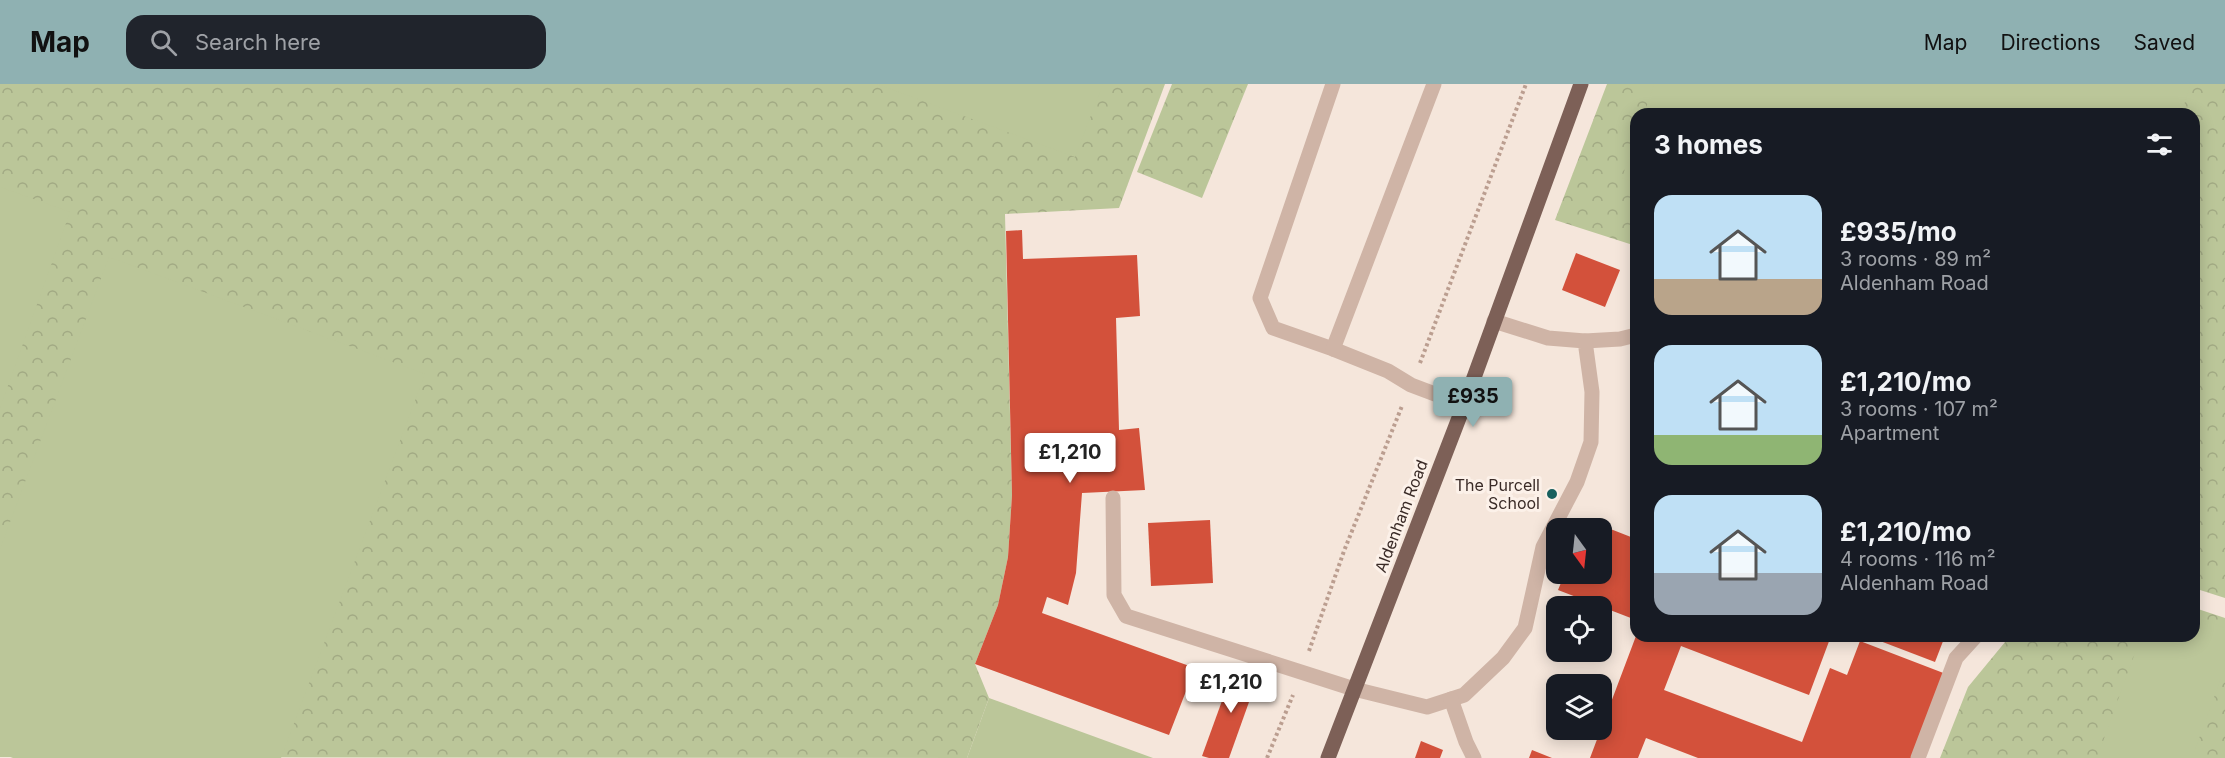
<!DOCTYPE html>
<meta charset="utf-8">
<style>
body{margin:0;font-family:Inter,sans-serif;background:#20242c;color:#f1f3f6;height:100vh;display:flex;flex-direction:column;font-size:22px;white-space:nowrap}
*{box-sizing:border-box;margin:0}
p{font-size:20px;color:#9ea1a6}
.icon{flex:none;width:33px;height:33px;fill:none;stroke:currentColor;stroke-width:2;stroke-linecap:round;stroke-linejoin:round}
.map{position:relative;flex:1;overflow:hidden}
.panel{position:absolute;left:1630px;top:24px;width:570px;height:534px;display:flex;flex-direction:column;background:#171b24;border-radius:18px;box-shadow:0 3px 15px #0003}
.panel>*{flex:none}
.needle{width:39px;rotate:165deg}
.tools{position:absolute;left:1546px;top:434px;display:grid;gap:12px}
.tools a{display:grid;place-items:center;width:66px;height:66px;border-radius:12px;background:#171b24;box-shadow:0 3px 15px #0003;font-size:30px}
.price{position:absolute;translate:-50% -51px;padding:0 14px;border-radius:6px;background:#fff;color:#222;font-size:20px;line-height:39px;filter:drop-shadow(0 2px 3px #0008)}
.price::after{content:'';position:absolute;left:50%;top:36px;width:18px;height:14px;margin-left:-9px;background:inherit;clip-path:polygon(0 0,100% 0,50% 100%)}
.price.current{background:#8fb1b2;color:#111}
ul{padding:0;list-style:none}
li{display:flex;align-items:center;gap:18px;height:150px;padding:0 24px}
li span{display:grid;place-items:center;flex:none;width:168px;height:120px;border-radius:18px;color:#555}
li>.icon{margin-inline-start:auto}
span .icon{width:72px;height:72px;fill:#fffc;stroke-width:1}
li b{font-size:26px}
h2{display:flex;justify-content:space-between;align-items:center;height:72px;padding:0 24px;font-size:26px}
header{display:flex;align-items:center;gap:36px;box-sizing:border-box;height:84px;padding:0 30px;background:#8fb1b2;color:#111}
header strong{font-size:28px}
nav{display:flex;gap:33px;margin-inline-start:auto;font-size:21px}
.search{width:420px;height:54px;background:#20242c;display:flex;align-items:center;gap:15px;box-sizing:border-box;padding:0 21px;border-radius:18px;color:#9ea1a6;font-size:22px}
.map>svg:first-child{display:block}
.forest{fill:url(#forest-crowns)}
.garden{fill:#bbc699}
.building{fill:#d3513b}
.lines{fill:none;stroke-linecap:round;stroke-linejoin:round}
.path{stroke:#bb9e90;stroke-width:4;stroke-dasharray:3 3;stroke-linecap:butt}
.minor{stroke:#cfb4a6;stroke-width:15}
.major{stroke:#7d6057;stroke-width:15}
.poi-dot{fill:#18605e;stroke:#fcf1e9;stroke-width:2}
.labels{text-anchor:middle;stroke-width:6;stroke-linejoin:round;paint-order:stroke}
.poi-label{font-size:16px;fill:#3a2b27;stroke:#fcf1e9;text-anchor:end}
.street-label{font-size:16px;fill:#3a2b27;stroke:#fcf1e9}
</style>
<header>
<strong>Map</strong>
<div class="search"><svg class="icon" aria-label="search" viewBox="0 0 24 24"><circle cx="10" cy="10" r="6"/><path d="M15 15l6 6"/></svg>Search here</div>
<nav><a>Map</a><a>Directions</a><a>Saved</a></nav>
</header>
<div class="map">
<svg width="2225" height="674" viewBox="0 0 2225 674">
<defs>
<pattern id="forest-crowns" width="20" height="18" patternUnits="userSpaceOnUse" patternTransform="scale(1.5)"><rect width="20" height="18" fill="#bbc699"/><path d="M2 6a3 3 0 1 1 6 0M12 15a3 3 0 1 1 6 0" fill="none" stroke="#a2aa84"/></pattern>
</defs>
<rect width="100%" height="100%" fill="#f5e6db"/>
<!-- forest -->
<g class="forest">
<path d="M 0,0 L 1165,0 L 1119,124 L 1005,130 L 1012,411 L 1008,473 L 998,521 L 975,580 L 989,614 L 967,674 L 0,673 Z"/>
<path d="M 1172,0 L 1248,0 L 1202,114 L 1137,88 Z"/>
<path d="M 1607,0 L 2225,0 L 2225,514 L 2200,506 L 2200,376 L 2194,374 L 2194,30 L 1636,30 L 1636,162 L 1555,136 Z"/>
<path d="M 2195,524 L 2225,534 L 2225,674 L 1940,674 L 1968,603 L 2010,552 L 2194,552 Z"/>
</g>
<!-- garden -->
<g class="garden">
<path d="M 877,0 L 1103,0 L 1075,73 Z"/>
<path d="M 1654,0 L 2191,0 L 2181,30 L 1644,30 Z"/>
<path d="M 1636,52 L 1636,99 L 1622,94 Z"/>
<path d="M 0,103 L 70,128 L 0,324 Z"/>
<path d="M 109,173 L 425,290 L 281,674 L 13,674 L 0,669 L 0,465 Z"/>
<path d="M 2195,533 L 2225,544 L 2225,583 L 2192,674 L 2097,674 L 2141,552 L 2194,552 Z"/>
<path d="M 989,614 L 1153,674 L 967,674 Z"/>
</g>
<!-- building -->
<g class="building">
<path d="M 1022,146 L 1023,175 L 1137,171 L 1140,232 L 1116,234 L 1119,346 L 1139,344 L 1145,406 L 1082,409 L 1076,489 L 1068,521 L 1047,513 L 1042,529 L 1195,584 L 1169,651 L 975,580 L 998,521 L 1008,473 L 1012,411 L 1006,147 Z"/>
<path d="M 1576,169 L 1620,186 L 1605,223 L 1562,206 Z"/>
<path d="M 1585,435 L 1636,455 L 1636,536 L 1558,506 L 1565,489 L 1602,489 L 1602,444 L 1582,444 Z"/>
<path d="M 1210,436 L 1213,499 L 1151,502 L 1148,439 Z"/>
<path d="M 1636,552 L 1831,552 L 1809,611 L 1681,562 L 1664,606 L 1802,658 L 1830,584 L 1847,591 L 1860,557 L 1946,590 L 1914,674 L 1698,674 L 1646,654 L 1638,674 L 1590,674 Z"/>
<path d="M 1867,552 L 1945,552 L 1935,578 Z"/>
<path d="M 1235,581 L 1259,590 L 1229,674 L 1209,674 L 1202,672 Z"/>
<path d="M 1421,657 L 1443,666 L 1440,674 L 1415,674 Z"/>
<path d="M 1532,666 L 1552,674 L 1529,674 Z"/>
</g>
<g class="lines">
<!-- path -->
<g class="path">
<path d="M 1420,279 L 1526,0"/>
<path d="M 1309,567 L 1344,467 L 1402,322"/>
<path d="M 1267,674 L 1293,611"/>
</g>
<!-- minor -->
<g class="minor">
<path d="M 1333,0 L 1260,214 L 1273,244 L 1333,265 L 1388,287 L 1411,301 L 1464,321"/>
<path d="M 1585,257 L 1620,255 L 1636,251"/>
<path d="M 1333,265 L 1434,0"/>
<path d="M 1113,414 L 1114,511 L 1126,532 L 1354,605 L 1427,623 L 1464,611 L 1503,574 L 1525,544 L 1543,463 L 1577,398 L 1591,358 L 1592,308 L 1585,257 L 1548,254 L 1494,237"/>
<path d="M 1451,615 L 1466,658 L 1474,674"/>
<path d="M 1918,674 L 1956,574 L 1976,552"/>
</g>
<!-- major -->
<path class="major" d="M 1328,674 L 1464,321 L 1581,0"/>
</g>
<!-- markers -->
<circle class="poi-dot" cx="1552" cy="410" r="6"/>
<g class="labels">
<!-- poi labels -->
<g class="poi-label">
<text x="1540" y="407">The Purcell<tspan x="1540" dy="18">School</tspan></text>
</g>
<!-- street labels -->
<g class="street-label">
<text transform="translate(1401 432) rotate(-69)" y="6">Aldenham Road</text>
</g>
</g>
</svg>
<div class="tools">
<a><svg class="needle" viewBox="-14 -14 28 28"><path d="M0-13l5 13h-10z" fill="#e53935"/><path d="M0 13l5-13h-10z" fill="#9ea1a6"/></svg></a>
<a><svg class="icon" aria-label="locate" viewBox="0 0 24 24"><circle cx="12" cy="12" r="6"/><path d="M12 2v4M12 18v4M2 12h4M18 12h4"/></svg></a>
<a><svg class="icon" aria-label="layers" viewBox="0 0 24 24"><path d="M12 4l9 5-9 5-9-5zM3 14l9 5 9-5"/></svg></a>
</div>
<b class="price current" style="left:1473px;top:344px">£935</b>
<b class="price" style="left:1070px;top:400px">£1,210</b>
<b class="price" style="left:1231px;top:630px">£1,210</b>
<section class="panel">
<h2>3 homes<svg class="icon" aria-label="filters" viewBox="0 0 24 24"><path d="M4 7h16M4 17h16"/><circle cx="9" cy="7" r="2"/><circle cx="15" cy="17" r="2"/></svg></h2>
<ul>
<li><span style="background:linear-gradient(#bfe0f5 70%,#b9a48a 0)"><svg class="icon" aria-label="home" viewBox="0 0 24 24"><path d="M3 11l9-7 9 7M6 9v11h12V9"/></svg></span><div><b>£935/mo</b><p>3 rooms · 89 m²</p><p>Aldenham Road</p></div></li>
<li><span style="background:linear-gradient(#bfe0f5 75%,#8fb573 0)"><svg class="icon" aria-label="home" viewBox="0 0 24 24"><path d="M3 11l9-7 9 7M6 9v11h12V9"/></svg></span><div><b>£1,210/mo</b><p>3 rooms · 107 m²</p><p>Apartment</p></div></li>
<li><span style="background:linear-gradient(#bfe0f5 65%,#9aa5b1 0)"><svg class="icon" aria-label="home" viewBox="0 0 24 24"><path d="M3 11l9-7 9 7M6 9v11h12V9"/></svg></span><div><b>£1,210/mo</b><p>4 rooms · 116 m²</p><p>Aldenham Road</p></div></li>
</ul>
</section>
</div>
